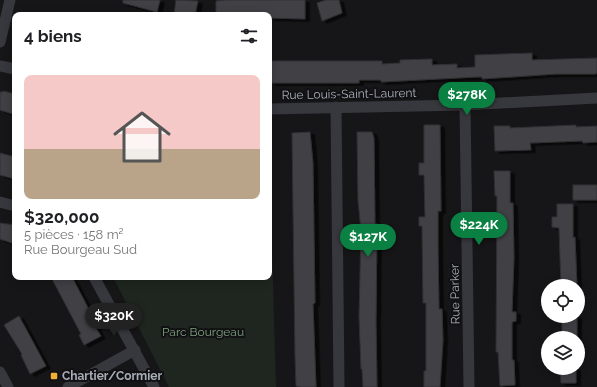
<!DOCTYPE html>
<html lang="fr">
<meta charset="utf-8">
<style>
body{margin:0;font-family:Raleway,sans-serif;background:#f6f6f6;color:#202124;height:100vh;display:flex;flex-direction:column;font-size:15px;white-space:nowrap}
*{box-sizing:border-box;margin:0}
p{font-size:13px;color:#757577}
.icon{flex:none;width:22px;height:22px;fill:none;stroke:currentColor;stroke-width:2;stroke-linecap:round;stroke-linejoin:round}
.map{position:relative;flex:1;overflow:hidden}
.details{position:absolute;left:12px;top:12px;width:260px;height:268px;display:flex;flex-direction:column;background:#fff;border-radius:8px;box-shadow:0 2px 10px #0003}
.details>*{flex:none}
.controls{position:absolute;left:541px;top:279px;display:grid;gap:8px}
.controls a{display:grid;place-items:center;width:44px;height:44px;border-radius:50%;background:#fff;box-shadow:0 2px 10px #0003;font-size:20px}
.price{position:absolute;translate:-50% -34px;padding:0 9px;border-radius:14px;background:#0b8043;color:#fff;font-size:13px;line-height:26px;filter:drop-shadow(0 1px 2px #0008)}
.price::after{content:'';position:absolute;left:50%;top:24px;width:12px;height:9px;margin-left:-6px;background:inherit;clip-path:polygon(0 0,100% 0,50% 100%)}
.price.selected{background:#222;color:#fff}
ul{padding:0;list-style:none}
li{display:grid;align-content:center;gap:8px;height:212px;padding:0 12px}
li span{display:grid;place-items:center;height:124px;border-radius:8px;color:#555}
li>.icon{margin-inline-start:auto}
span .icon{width:72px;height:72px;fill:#fffc;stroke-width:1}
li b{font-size:17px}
h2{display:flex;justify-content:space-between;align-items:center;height:48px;padding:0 12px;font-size:17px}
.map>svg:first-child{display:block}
.green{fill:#1e261f}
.building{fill:#404145;stroke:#303034;filter:url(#shadow)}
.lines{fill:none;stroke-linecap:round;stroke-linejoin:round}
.street{stroke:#37383d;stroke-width:11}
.poi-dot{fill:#f2b134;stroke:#111113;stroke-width:1.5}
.labels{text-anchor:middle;stroke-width:4;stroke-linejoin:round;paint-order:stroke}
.street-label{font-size:12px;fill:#a8adb8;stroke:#111113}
.park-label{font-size:12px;fill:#7fa381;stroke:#111113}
.poi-label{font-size:12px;font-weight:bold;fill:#a8adb8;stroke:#111113;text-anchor:start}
</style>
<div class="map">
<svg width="597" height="387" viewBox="0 0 597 387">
<defs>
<filter id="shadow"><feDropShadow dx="4.5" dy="2.5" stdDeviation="0" flood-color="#0009"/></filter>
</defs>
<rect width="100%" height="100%" fill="#161618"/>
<!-- green -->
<path class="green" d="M 269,179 L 270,179 L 276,387 L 169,387 L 113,277 L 269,277 Z"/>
<!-- building -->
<g class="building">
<path d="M 123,0 L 160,0 L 157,12 L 123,3 Z"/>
<path d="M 176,0 L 198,1 L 195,15 L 174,15 Z"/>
<path d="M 226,0 L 305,0 L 305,19 L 269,18 L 269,15 L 216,15 L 216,1 Z"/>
<path d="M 326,0 L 339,0 L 342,13 L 322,21 L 317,3 Z"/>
<path d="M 532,53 L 532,60 L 597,58 L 597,72 L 596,74 L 556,74 L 482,79 L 482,77 L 477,77 L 381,82 L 381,80 L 359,80 L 359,83 L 271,83 L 271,61 L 382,61 L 382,64 L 400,63 L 400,60 L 432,59 L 432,65 L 457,64 L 457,68 L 475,67 L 475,55 Z"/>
<path d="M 3,91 L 15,94 L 13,114 L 0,110 L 0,92 L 3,92 Z"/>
<path d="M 424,125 L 440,125 L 441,211 L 438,211 L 438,248 L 439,309 L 442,309 L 443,340 L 440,387 L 424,387 L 424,371 L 426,371 L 426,303 L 423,303 L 422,226 L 419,226 L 419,217 L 425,217 L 424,175 L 419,175 L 419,163 L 424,163 Z"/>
<path d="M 576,125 L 576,127 L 597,126 L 597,142 L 583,143 L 582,141 L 530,143 L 531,150 L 495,151 L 494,126 L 510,126 L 510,128 Z"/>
<path d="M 310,132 L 313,163 L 315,303 L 313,304 L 316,387 L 301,387 L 296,386 L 295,356 L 292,133 Z"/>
<path d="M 357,132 L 372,132 L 374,138 L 375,224 L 377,224 L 376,323 L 377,387 L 363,387 L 362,369 L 361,369 L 359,316 L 361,231 L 358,200 Z"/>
<path d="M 0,153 L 15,157 L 15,179 L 0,175 Z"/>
<path d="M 494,171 L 510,171 L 510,203 L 513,203 L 514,258 L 512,312 L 516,312 L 516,321 L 512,322 L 512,360 L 514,360 L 515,385 L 500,386 L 498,352 L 496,352 L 497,196 L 495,196 Z"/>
<rect x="573" y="185" width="24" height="15"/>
<path d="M 557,204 L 573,204 L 573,238 L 575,237 L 577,286 L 561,286 L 559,228 L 552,227 L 552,217 L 557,217 Z"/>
<path d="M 0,223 L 15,225 L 12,243 L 0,239 Z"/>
<path d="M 51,277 L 72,277 L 98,327 L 96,328 L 101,336 L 84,345 L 79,335 L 81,334 Z"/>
<path d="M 19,316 L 46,366 L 30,374 L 21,355 L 22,354 L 4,325 Z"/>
<rect x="562" y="316" width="15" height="22"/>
<path d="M 560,368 L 576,368 L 576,383 L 561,383 Z"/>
</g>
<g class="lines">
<!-- street -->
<g class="street">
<path d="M 0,42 L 10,0"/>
<path d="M 0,66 L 15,69"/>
<path d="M 465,105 L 469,387"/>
<path d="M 336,107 L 339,387"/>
<path d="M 269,109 L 465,105 L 597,98"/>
<path d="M 0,202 L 15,206"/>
<path d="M 94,277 L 154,387"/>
<path d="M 0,372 L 8,387"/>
<path d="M 68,387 L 135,350"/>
</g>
</g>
<!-- markers -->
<rect class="poi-dot" x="50" y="372" width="8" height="8" rx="2"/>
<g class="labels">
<!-- street labels -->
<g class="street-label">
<text transform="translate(349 94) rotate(-1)" y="4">Rue Louis-Saint-Laurent</text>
<text transform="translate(455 294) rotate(-91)" y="4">Rue Parker</text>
</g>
<!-- park labels -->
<g class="park-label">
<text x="203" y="336">Parc Bourgeau</text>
</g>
<!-- poi labels -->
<g class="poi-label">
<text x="62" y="380">Chartier/Cormier</text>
</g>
</g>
</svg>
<div class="controls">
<a><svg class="icon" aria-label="locate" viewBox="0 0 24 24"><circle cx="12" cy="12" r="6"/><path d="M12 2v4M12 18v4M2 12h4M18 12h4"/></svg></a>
<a><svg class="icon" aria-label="layers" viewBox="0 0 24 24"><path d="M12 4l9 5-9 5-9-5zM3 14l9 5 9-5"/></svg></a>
</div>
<b class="price" style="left:467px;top:116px">$278K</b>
<b class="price" style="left:479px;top:246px">$224K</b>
<b class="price" style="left:368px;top:258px">$127K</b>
<b class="price selected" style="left:114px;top:337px">$320K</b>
<section class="details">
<h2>4 biens<svg class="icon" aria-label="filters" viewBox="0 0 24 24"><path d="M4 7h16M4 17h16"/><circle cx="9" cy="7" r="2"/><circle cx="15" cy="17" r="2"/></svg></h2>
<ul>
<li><span style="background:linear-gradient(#f6c9c9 60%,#b9a48a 0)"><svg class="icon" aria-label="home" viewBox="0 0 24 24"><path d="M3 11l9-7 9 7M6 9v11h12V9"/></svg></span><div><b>$320,000</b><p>5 pièces · 158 m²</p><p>Rue Bourgeau Sud</p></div></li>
</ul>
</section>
</div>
